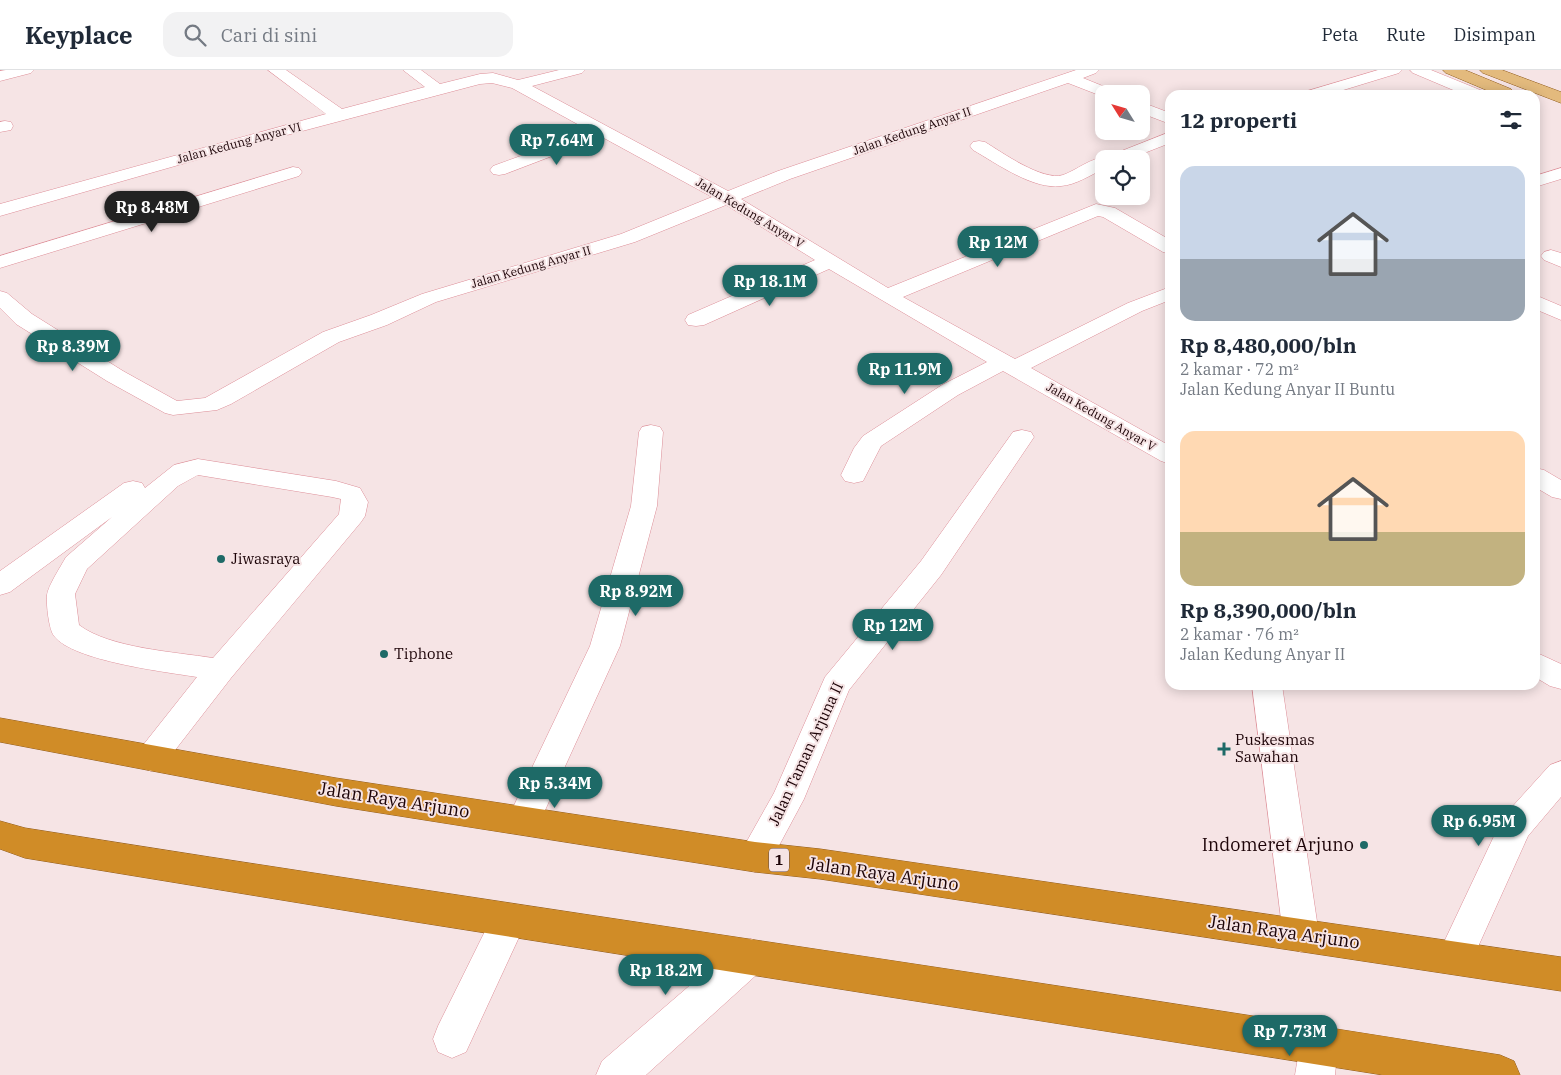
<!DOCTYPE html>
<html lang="id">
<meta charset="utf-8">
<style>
body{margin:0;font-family:"IBM Plex Serif",serif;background:#f2f2f3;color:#1f2937;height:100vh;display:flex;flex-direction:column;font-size:19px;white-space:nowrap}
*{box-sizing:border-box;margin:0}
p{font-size:16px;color:#747a83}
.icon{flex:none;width:28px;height:28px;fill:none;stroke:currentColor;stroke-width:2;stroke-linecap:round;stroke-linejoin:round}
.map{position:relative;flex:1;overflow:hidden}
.details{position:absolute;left:1165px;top:20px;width:375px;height:600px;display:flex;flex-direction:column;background:#fff;border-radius:15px;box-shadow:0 2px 12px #0003}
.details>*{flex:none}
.needle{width:32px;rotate:307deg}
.tools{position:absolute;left:1095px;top:15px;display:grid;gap:10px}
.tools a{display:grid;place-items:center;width:55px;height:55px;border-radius:10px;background:#fff;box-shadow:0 2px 12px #0003;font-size:25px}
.price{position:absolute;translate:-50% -42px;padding:0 11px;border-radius:18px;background:#1e6a67;color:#fff;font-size:16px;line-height:32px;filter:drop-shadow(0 1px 2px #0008)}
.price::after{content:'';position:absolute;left:50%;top:30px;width:15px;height:11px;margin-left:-8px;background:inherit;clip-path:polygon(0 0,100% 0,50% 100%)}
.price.on{background:#222;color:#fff}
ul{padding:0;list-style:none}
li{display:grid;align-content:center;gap:10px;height:265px;padding:0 15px}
li span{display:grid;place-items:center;height:155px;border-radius:15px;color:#555}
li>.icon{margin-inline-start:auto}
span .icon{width:90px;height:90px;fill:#fffc;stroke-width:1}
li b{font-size:21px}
h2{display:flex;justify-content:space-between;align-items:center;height:60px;padding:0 15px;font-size:21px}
header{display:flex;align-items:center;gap:30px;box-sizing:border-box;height:70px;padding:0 25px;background:#fff;border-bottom:1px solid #e0e1e3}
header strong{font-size:24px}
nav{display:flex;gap:28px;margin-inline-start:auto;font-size:18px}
.search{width:350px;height:45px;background:#f2f2f3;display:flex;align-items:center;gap:12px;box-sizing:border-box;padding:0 18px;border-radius:15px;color:#747a83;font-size:19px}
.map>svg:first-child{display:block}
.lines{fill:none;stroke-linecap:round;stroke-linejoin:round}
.minor-casing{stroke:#dd8d97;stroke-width:1}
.major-casing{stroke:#915c1c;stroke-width:1}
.highway-casing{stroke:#915c1c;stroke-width:1}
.minor{fill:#fff;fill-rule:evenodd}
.major{fill:#e3ba7d;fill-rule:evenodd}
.highway{fill:#d08c27;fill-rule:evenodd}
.poi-dot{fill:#1e6a67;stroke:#f6e4e5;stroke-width:2}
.labels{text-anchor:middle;stroke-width:4;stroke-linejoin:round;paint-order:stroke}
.far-street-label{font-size:12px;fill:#1c0307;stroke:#f6e4e5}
.shield{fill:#f6e4e5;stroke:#5d464a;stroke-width:1}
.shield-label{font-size:14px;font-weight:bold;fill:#1c0307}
.poi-label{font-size:15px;fill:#1c0307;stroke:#f6e4e5;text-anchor:start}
.street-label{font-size:15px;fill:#1c0307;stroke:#f6e4e5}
.near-street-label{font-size:18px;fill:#1c0307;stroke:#f6e4e5}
.near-poi-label{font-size:18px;fill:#1c0307;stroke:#f6e4e5;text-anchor:end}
</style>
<header>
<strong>Keyplace</strong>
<div class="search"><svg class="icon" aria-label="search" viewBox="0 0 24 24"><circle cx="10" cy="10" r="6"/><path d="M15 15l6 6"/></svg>Cari di sini</div>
<nav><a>Peta</a><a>Rute</a><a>Disimpan</a></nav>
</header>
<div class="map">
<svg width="1561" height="1005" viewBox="0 0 1561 1005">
<rect width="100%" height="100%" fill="#f6e4e5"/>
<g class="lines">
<!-- minor casing -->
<g class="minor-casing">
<g id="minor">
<path d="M 6,0 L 34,0 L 31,3 L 0,11 L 0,1 Z"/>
<path d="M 268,0 L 286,0 L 342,39 L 425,17 L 403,0 L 421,0 L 440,14 L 480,4 L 493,3 L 518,10 L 559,0 L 585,0 L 582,3 L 532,16 L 728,121 L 778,101 L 1076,0 L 1099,0 L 1096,3 L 1083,8 L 1115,21 L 1117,24 L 1104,24 L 1104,27 L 1068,13 L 790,109 L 741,129 L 888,218 L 1096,134 L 1115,138 L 1170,170 L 1170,184 L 1163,182 L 1103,147 L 1098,146 L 903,227 L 1015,289 L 1128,233 L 1170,217 L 1170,230 L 1142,241 L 1031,298 L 1170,376 L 1170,394 L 1161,391 L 1003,301 L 958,325 L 881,376 L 863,411 L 854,413 L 845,411 L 841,405 L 854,378 L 863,366 L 942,315 L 987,292 L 829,199 L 704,255 L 696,256 L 688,255 L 685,250 L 688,245 L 815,190 L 726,135 L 635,172 L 436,232 L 387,255 L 339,272 L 231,334 L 217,340 L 173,345 L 165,343 L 107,311 L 16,254 L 0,238 L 0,221 L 7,223 L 32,244 L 123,301 L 177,331 L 205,328 L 323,262 L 371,245 L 422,224 L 621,164 L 712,127 L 602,67 L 505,104 L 499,105 L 493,104 L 490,100 L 493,96 L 590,61 L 512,18 L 492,13 L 480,14 L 238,78 L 0,146 L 0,134 L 326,44 Z"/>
<path d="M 1378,0 L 1402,0 L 1399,3 L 1327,25 L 1302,25 L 1304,22 Z"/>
<path d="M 1410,0 L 1431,0 L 1485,22 L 1487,25 L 1465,25 L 1413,3 Z"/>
<path d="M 1141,32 L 1170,43 L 1170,54 L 1141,43 Z"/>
<path d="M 5,51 L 11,52 L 13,56 L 11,60 L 0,62 L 0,52 Z"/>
<path d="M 1170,62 L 1170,73 L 1129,89 L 1104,89 L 1104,99 C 1090,105 1076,115 1061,116 C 1033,120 996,93 973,80 L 970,76 L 973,72 L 979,71 L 985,72 C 1003,83 1042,111 1063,105 C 1077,100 1090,88 1106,87 Z"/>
<path d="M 293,97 L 299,98 L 302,102 L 299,106 L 0,198 L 0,186 Z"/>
<path d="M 1561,98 L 1561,109 L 1535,117 L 1535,106 Z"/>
<path d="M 1551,180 L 1561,183 L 1561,197 L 1544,190 L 1541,186 L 1544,182 Z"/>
<path d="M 1535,225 L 1561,236 L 1561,250 L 1535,239 Z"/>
<path d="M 651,355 L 660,357 L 663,362 L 657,436 L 620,576 L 536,760 L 524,764 L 512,760 L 507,750 L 590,576 L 631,436 L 639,362 L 642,357 Z"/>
<path d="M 1022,360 L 1031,362 L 1034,367 L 941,505 L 849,620 L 804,729 L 767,798 L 755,802 L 743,798 L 738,787 L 774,723 L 825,607 L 921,491 L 1013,362 Z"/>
<path d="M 198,389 L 336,411 L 360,418 L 368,432 L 365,446 L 361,452 L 231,608 L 162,697 L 151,701 L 140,697 L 135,688 L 140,679 L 197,607 C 166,602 73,591 54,566 C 49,560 46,534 47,525 C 48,516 61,496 66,487 L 112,447 L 10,522 L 0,525 L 0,501 L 124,413 L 133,411 L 142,413 L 145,418 L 174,395 ZM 198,405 L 332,427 L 341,429 L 339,444 L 213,588 C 175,582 109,578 79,555 L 75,524 L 87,499 L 178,416 Z"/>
<path d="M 1535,398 L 1544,400 L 1561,410 L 1561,429 L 1552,427 L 1535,417 Z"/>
<path d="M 1535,582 L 1561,594 L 1561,619 L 1550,616 L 1535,607 Z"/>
<path d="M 1252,615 L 1282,615 L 1319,865 L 1314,877 L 1301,882 L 1288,877 L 1283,865 Z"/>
<path d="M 1561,691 L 1561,727 L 1528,766 L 1468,899 L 1455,904 L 1442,899 L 1437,887 L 1503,747 L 1550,695 Z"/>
<path d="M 509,834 L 522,839 L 527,850 L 466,982 L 452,988 L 438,982 L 433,969 L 438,956 L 496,839 Z"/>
<path d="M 751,869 L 764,874 L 769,886 L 764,898 L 646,1005 L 596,1005 L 602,991 L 738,874 Z"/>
<path d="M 1319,956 L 1333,961 L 1338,975 L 1335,1005 L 1295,1005 L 1300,975 L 1305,961 Z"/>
</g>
</g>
<!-- major casing -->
<g class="major-casing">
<g id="major">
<path d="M 1443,0 L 1465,0 L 1511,19 L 1513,22 L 1511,25 L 1498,25 L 1446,3 Z"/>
<path d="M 1480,0 L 1502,0 L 1561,22 L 1561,33 L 1483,3 Z"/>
</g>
</g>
<!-- highway casing -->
<g class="highway-casing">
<g id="highway">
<path d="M 0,648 L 336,708 L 755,772 L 820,779 L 1561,887 L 1561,921 L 820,809 L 755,802 L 336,736 L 0,672 Z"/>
<path d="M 0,751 L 25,758 C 516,836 1009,906 1500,985 L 1514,991 L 1520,1005 L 1383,1005 L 416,852 L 25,788 L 0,779 Z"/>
</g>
</g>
<!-- minor -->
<use href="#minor" class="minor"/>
<!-- major -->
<use href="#major" class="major"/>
<!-- highway -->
<use href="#highway" class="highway"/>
</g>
<!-- markers -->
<g class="poi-dot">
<circle cx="221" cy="489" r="5"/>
<circle cx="384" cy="584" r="5"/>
<path d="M1221.5 671.5h5v5h5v5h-5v5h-5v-5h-5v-5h5z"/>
<circle cx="1364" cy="775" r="5"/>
</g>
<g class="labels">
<!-- far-street labels -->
<g class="far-street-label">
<text transform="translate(912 61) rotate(-19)" y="4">Jalan Kedung Anyar II</text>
<text transform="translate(239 73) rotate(-15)" y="4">Jalan Kedung Anyar VI</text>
<text transform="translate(750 143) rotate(31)" y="4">Jalan Kedung Anyar V</text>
<text transform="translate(531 197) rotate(-16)" y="4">Jalan Kedung Anyar II</text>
<text transform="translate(1101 347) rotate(30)" y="4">Jalan Kedung Anyar V</text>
</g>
<!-- shield labels -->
<rect class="shield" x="769" y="778.5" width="20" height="23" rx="4"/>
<g class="shield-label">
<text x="779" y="795">1</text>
</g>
<!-- poi labels -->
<g class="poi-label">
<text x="231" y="494">Jiwasraya</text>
<text x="394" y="589">Tiphone</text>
<text x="1235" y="675">Puskesmas<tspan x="1235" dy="17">Sawahan</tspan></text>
</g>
<!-- street labels -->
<g class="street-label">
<text transform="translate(806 684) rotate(-65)" y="5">Jalan Taman Arjuna II</text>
</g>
<!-- near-street labels -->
<g class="near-street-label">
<text transform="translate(394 730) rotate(9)" y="6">Jalan Raya Arjuno</text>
<text transform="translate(883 804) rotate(8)" y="6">Jalan Raya Arjuno</text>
<text transform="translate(1284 862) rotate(8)" y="6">Jalan Raya Arjuno</text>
</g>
<!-- near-poi labels -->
<g class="near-poi-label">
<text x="1354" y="781">Indomeret Arjuno</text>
</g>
</g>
</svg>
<div class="tools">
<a><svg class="needle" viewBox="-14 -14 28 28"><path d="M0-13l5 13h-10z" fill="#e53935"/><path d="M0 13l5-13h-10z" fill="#747a83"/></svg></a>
<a><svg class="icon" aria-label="locate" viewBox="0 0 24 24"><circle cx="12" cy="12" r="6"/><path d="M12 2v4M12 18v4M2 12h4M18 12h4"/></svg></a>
</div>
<b class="price" style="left:557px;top:96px">Rp 7.64M</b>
<b class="price on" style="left:152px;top:163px">Rp 8.48M</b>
<b class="price" style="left:998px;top:198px">Rp 12M</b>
<b class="price" style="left:770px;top:237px">Rp 18.1M</b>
<b class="price" style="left:73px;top:302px">Rp 8.39M</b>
<b class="price" style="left:905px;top:325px">Rp 11.9M</b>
<b class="price" style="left:636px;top:547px">Rp 8.92M</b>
<b class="price" style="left:893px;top:581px">Rp 12M</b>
<b class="price" style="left:555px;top:739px">Rp 5.34M</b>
<b class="price" style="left:1479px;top:777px">Rp 6.95M</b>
<b class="price" style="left:666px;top:926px">Rp 18.2M</b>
<b class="price" style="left:1290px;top:987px">Rp 7.73M</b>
<section class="details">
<h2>12 properti<svg class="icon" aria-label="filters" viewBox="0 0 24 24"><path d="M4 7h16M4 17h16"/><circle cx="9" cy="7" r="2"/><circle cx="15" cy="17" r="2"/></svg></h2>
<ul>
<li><span style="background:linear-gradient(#c9d6e8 60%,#9aa5b1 0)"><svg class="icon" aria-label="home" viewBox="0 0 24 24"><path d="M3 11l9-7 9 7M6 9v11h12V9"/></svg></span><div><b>Rp 8,480,000/bln</b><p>2 kamar · 72 m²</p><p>Jalan Kedung Anyar II Buntu</p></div></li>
<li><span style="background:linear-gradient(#ffd9b3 65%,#c2b280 0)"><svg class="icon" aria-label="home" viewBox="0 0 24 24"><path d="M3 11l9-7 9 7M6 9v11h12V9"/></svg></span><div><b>Rp 8,390,000/bln</b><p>2 kamar · 76 m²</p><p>Jalan Kedung Anyar II</p></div></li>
</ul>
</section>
</div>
